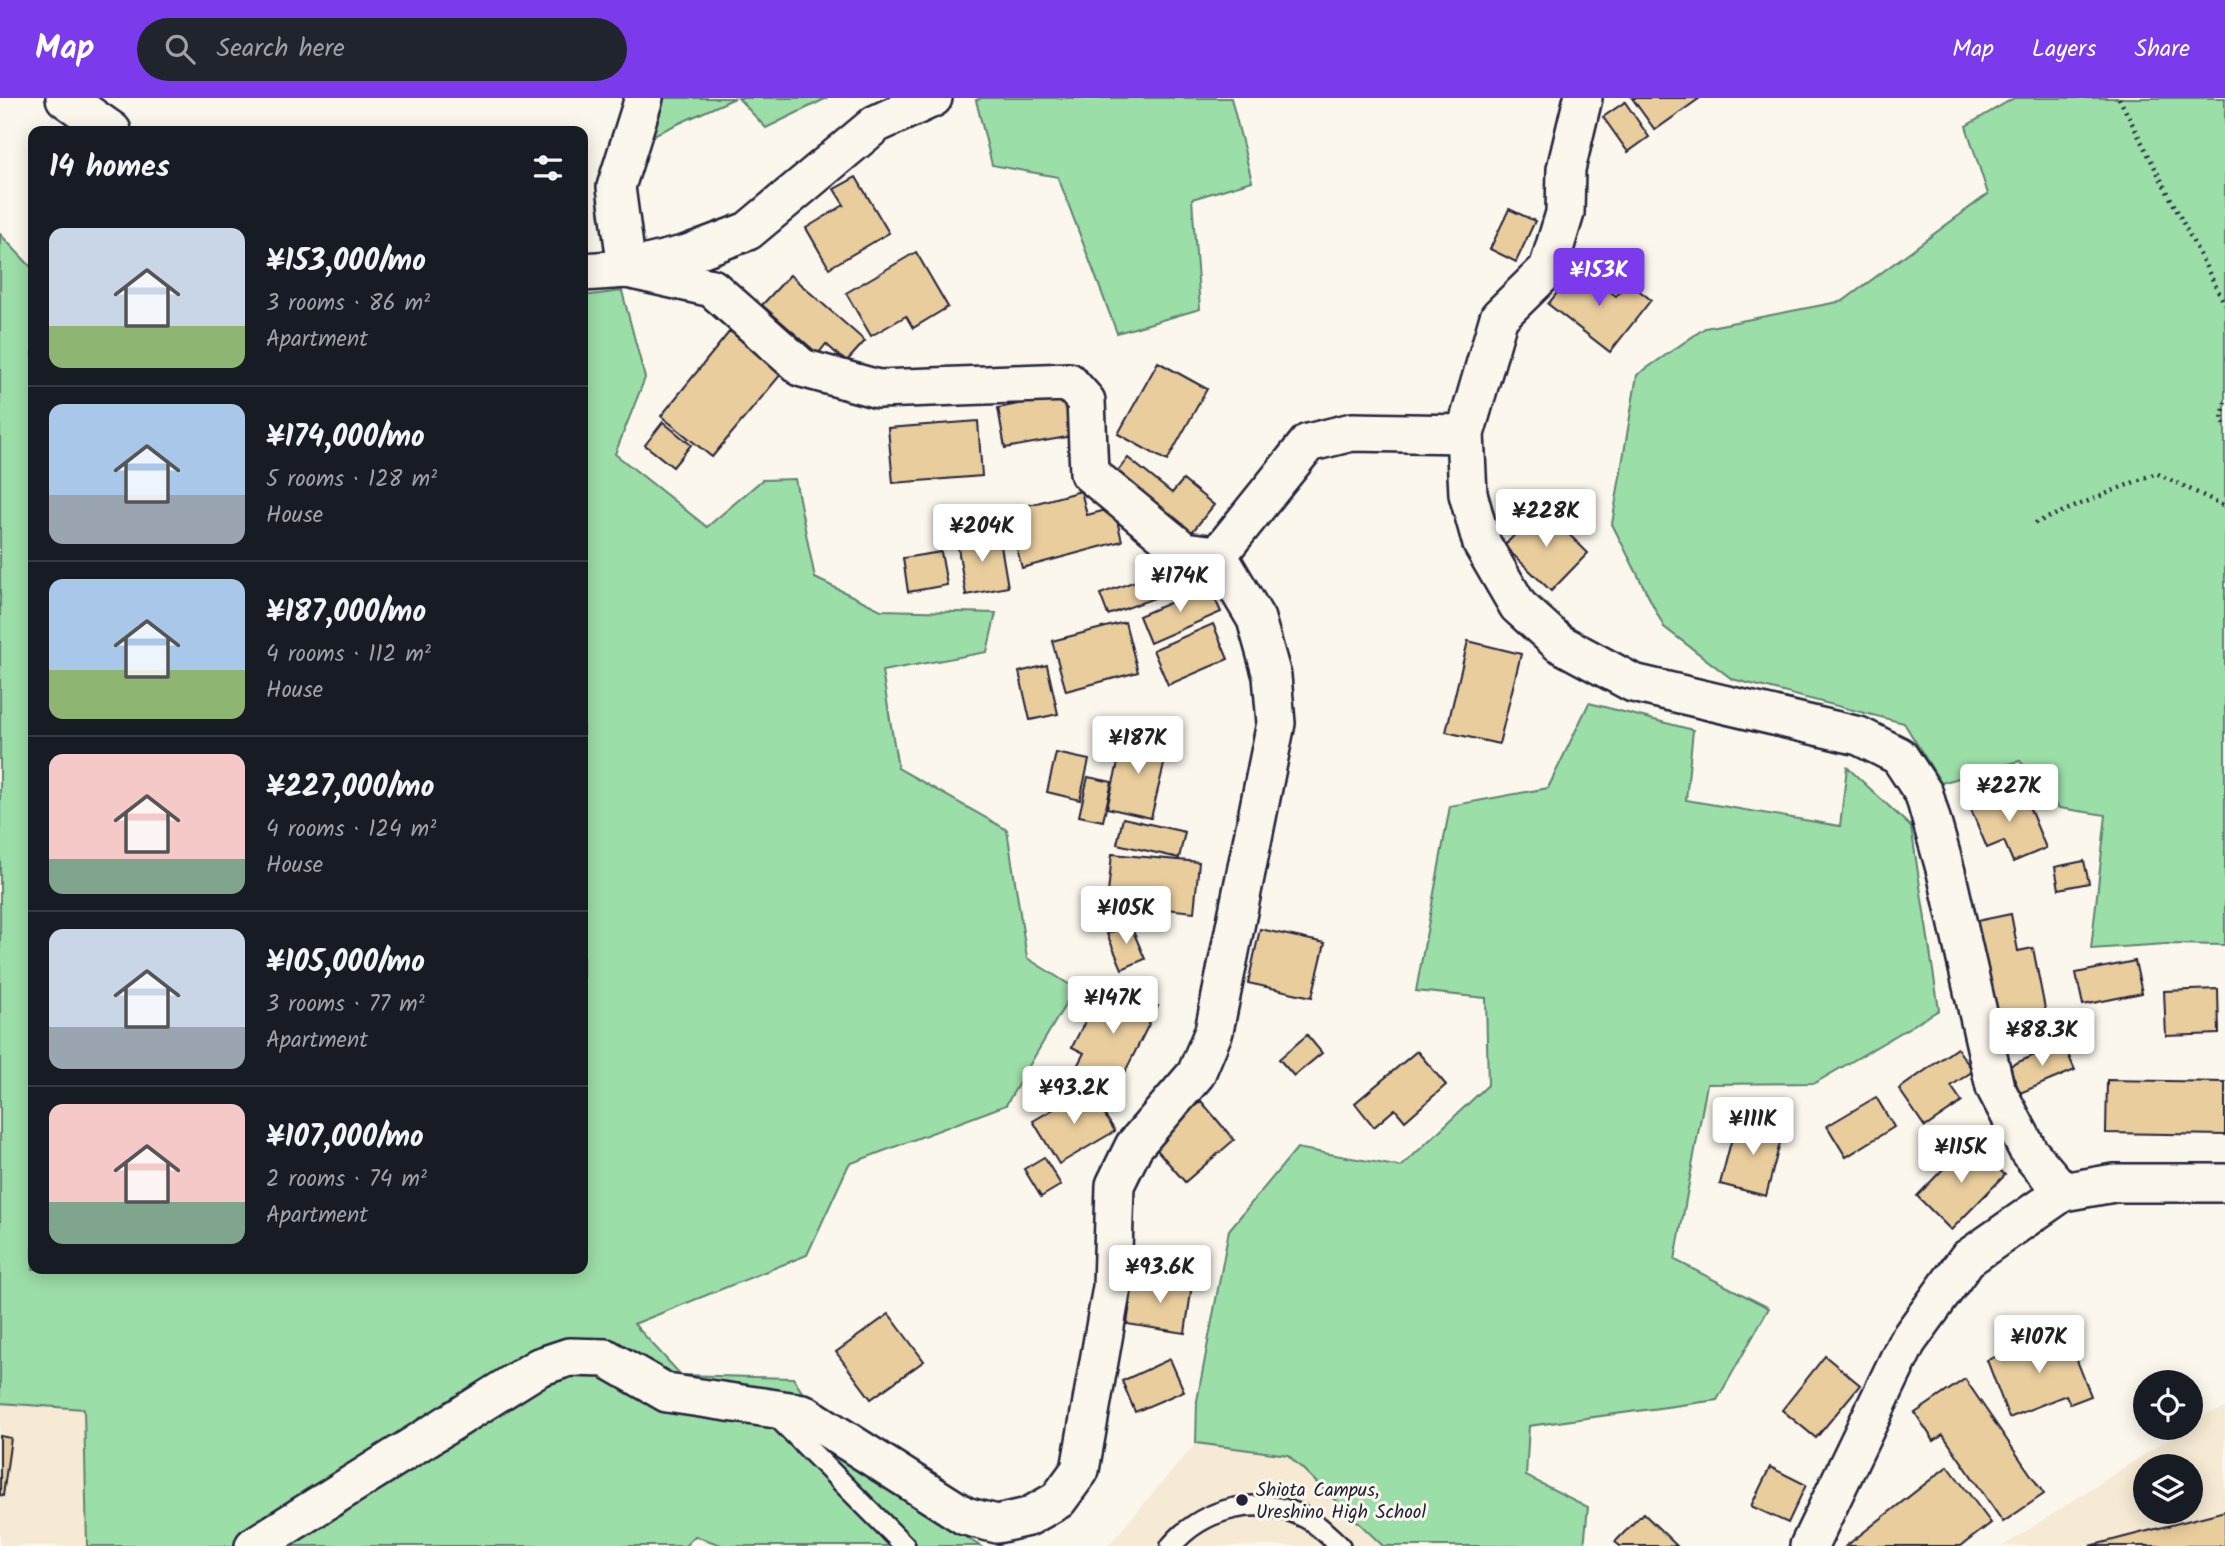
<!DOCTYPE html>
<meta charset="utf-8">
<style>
body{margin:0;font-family:Kalam,sans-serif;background:#20242c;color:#f1f3f6;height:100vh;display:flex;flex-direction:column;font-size:26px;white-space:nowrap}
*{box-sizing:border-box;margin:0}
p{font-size:23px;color:#9ea1a6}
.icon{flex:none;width:38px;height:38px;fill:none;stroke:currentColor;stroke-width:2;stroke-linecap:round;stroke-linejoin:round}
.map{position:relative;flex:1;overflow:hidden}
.drawer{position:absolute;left:28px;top:28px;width:560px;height:1148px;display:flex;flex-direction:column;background:#171b24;border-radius:14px;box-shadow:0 4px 18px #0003}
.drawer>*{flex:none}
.controls{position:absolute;left:2133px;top:1272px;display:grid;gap:14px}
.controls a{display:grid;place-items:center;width:70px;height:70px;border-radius:50%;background:#171b24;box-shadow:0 4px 18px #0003;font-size:35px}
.price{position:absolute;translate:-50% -60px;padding:0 16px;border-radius:7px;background:#fff;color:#222;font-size:23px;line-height:46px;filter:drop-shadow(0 2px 4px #0008)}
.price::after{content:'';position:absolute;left:50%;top:42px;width:21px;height:16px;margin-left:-10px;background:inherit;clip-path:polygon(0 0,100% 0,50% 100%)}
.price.active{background:#7c3aed;color:#fff}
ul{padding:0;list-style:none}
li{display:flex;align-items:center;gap:21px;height:175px;padding:0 21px}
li+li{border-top:2px solid #363941}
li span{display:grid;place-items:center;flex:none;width:196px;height:140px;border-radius:14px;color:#555}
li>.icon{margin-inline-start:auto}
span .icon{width:84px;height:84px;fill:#fffc;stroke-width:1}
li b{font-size:30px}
h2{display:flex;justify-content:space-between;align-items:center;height:84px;padding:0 21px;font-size:30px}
header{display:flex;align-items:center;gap:42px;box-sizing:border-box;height:98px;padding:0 35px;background:#7c3aed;color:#fff}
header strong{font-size:33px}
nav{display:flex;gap:38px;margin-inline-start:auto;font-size:24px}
.search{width:490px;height:63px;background:#20242c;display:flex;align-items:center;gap:18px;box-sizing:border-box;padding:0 24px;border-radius:38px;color:#9ea1a6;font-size:26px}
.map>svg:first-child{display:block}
.built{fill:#f6ead4;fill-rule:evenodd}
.green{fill:#9cdea8;stroke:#5f8072;stroke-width:2}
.building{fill:#e9cd9d;stroke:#22223b;stroke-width:2}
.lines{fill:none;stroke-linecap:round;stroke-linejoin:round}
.service-casing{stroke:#22223b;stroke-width:24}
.minor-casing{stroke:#22223b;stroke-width:42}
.path{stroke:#22223b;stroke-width:4.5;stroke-dasharray:2 5;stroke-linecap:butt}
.service{stroke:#fbf7ec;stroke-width:19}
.minor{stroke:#fbf7ec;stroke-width:37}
.poi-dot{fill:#22223b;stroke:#fbf7ec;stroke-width:2.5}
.labels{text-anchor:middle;stroke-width:6;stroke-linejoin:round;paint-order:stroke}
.poi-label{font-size:19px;fill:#22223b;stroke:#fbf7ec;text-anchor:start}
</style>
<header>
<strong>Map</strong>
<div class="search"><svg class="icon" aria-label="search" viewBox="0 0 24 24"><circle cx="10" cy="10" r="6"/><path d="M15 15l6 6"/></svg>Search here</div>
<nav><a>Map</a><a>Layers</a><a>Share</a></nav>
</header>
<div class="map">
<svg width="2225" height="1448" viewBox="0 0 2225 1448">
<rect width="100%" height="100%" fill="#fbf7ec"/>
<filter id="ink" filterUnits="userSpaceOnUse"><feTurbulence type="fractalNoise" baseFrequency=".0143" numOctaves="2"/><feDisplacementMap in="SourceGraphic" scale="14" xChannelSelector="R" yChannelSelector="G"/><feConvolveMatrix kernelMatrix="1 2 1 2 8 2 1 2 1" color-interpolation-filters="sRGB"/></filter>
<g filter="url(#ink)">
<!-- built -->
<g class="built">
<path d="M 0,1305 L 84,1311 L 87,1448 L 0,1448 Z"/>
<path d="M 2225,1310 L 2225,1448 L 2003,1448 L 2185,1330 L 2191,1330 L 2191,1326 L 2208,1315 ZM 2146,1368 L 2191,1368 L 2191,1414 L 2146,1414 Z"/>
<path d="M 1196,1345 L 1288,1357 L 1383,1448 L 1108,1448 Z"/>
</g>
<!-- green -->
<g class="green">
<path d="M 660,0 L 735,0 L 649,39 Z"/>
<path d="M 738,0 L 827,0 L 766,30 Z"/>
<path d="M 981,0 L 1231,0 L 1252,83 L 1192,101 L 1200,211 L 1117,235 L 1058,79 L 992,67 L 976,2 Z"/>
<path d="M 2014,0 L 2225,0 L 2225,847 L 2166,846 L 2091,851 L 2106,717 L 2059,710 L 2020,663 L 1941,685 L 1904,625 L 1732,581 L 1664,529 L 1612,426 L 1637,277 L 1705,230 L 1843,203 L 1988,96 L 1966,28 Z"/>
<path d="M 0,136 L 33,171 L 33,1171 L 583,1171 L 583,198 L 622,193 L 645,280 L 615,356 L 707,429 L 762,382 L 795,381 L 815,480 L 881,512 L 996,515 L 987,554 L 882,573 L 898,670 L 1007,732 L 1027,860 L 1075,890 L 1006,1007 L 849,1066 L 807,1157 L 634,1226 L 681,1277 L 793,1280 L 846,1363 L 980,1448 L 724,1448 L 695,1438 L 685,1448 L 87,1448 L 84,1311 L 0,1305 Z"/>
<path d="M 1589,605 L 1693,632 L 1686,702 L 1840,728 L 1847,669 L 1911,729 L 1939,912 L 1815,985 L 1707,986 L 1675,1162 L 1769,1210 L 1717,1302 L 1529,1328 L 1526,1378 L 1588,1409 L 1584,1448 L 1383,1448 L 1288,1357 L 1196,1345 L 1197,1303 L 1229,1132 L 1297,1050 L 1401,1069 L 1488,987 L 1486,900 L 1416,893 L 1450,708 L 1548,690 Z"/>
</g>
<!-- building -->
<g class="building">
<path d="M 1632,0 L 1700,0 L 1655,32 Z"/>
<path d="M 1625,4 L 1649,39 L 1628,54 L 1603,19 Z"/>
<path d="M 856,79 L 889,135 L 829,170 L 806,130 L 844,107 L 834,91 Z"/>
<path d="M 1509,111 L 1535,123 L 1516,164 L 1490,151 Z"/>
<path d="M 916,154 L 948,209 L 913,230 L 906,218 L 871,238 L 846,195 Z"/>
<path d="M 1578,169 L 1616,198 L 1628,184 L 1651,202 L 1610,254 L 1548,206 Z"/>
<path d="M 790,177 L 865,243 L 846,264 L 826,246 L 818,256 L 762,207 Z"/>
<path d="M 730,233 L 782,275 L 712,359 L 661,318 Z"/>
<path d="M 1158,264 L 1207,291 L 1167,363 L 1118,336 Z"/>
<path d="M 1070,296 L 1078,337 L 1005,350 L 998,310 Z"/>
<path d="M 978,323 L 982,378 L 893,385 L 888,330 Z"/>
<path d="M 663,324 L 691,347 L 673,369 L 645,347 Z"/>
<path d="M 1128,360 L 1172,395 L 1183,382 L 1214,407 L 1188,439 L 1113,379 Z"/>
<path d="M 1081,393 L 1087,417 L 1114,410 L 1122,443 L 1022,470 L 1007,413 Z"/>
<path d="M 1541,409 L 1588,455 L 1551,493 L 1504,448 Z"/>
<path d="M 999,436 L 1008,489 L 966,497 L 957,444 Z"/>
<path d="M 941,454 L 947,487 L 908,494 L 903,460 Z"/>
<path d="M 1182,466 L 1190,487 L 1108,517 L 1100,496 Z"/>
<path d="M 1209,488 L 1221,514 L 1150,545 L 1139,518 Z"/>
<path d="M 1125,524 L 1138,574 L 1066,593 L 1052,543 Z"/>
<path d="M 1213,526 L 1228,561 L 1168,587 L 1153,552 Z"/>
<path d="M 1468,543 L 1521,556 L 1499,646 L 1446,634 Z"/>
<path d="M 1047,567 L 1058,616 L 1030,622 L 1019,574 Z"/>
<path d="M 1125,636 L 1169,646 L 1151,720 L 1107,710 Z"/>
<path d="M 1056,655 L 1089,662 L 1080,702 L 1047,694 Z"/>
<path d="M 1088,679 L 1112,684 L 1103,723 L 1079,718 Z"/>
<path d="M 2021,689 L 2046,750 L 2013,764 L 2004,743 L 1987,750 L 1970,709 Z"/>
<path d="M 1123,720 L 1185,734 L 1179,760 L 1117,746 Z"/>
<path d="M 1112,756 L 1199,764 L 1194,814 L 1107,805 Z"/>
<path d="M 2084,763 L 2089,785 L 2059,791 L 2055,769 Z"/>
<path d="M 2011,816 L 2018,853 L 2033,850 L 2047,921 L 1999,931 L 1977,823 Z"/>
<path d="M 1130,826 L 1145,861 L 1122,871 L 1107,836 Z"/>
<path d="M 1260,831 L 1325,845 L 1312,899 L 1248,885 Z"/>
<path d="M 2135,863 L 2142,895 L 2083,907 L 2076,875 Z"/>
<path d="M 1118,887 L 1158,908 L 1116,992 L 1075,972 L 1084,955 L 1072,949 L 1097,900 L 1108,906 Z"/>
<path d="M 2218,891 L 2219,936 L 2166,938 L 2164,893 Z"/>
<path d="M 1307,937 L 1322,955 L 1294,978 L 1279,961 Z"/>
<path d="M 2063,945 L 2075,972 L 2020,995 L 2009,968 Z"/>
<path d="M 1957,950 L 1973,973 L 1951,988 L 1962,1004 L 1925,1029 L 1899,991 Z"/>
<path d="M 1417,953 L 1446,987 L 1405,1023 L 1395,1011 L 1374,1029 L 1355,1005 Z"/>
<path d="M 2107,982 L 2225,984 L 2225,1037 L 2106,1035 Z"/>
<path d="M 1088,991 L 1115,1033 L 1059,1066 L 1033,1023 Z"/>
<path d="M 1876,999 L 1894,1029 L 1846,1059 L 1827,1028 Z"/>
<path d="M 1201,1003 L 1234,1042 L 1185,1084 L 1151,1045 Z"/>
<path d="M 1754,1018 L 1785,1026 L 1766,1098 L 1720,1086 L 1733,1036 L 1748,1039 Z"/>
<path d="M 1970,1043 L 2005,1077 L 1951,1132 L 1917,1098 Z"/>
<path d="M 1044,1059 L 1061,1087 L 1041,1099 L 1024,1071 Z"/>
<path d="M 1134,1179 L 1192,1187 L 1185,1235 L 1127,1226 Z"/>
<path d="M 889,1216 L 924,1263 L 871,1301 L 836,1254 Z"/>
<path d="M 2065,1232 L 2091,1298 L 2070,1306 L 2066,1297 L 2009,1320 L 1987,1262 Z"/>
<path d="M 1825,1258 L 1860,1287 L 1816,1340 L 1782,1312 Z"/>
<path d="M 1170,1261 L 1184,1293 L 1135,1314 L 1122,1283 Z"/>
<path d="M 1965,1281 L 2044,1396 L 2003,1424 L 1943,1337 L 1934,1343 L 1915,1315 Z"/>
<path d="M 0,1338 L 11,1340 L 3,1398 L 0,1397 Z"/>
<path d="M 1948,1368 L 1991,1425 L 1961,1448 L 1846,1448 Z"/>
<path d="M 1770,1369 L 1806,1387 L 1788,1425 L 1751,1408 Z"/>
<path d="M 2225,1413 L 2225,1448 L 2090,1448 Z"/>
<path d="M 1643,1415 L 1677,1448 L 1620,1448 L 1615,1444 Z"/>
</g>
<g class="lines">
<!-- service casing -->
<g class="service-casing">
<g id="service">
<path d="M 773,1315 L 905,1448"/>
<path d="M 1171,1448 C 1204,1409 1260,1396 1306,1420 C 1318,1426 1330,1439 1340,1448"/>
</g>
</g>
<!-- minor casing -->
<g class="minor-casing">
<g id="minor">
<path d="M 65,0 L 112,33"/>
<path d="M 1583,0 L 1566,71 L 1565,115 L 1548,171 L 1499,219 L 1465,336 L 1468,396 L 1482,446 L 1518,508 L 1559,545 L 1633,585 L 1859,638 L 1899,658 L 1924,696 L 1946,774 L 1995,989 L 2029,1054 L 2063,1094 L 2114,1085 L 2225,1085"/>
<path d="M 627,171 L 712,190 L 802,270 L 878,291 L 1069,284 L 1086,303 L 1089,375 L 1184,453 L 1218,457"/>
<path d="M 627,171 L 616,89 L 644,0"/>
<path d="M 583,174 L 627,171 L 687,156 L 748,133 L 876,26 L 933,0"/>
<path d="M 1218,457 L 1308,345 L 1352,334 L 1465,336"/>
<path d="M 254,1448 L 539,1269 L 569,1259 L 606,1260 L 667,1295 L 803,1315 L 965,1418 L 997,1426 L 1028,1419 L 1058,1402 L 1080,1372 L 1112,1189 L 1115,1087 L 1134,1048 L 1196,976 L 1214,933 L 1276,625 L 1272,578 L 1256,521 L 1218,457"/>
<path d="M 1809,1448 L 1907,1244 L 1967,1161 L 2063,1094"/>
</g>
</g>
<!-- path -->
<g class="path">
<path d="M 2119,0 L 2225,206"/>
<path d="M 2225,304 L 2222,322 L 2225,327"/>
<path d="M 2035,425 L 2156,375 L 2225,408"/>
</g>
<!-- service -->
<use href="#service" class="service"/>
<!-- minor -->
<use href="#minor" class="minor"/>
</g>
</g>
<!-- markers -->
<circle class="poi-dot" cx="1242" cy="1402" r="7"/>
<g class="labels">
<!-- poi labels -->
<g class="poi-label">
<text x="1256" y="1398">Shiota Campus,<tspan x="1256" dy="22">Ureshino High School</tspan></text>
</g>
</g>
</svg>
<div class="controls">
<a><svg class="icon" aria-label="locate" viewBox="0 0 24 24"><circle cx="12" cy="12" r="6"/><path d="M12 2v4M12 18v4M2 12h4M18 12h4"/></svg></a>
<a><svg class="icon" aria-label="layers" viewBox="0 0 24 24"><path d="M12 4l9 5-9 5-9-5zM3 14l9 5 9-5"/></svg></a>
</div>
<b class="price active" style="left:1599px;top:210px">¥153K</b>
<b class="price" style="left:1546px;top:451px">¥228K</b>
<b class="price" style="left:982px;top:466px">¥204K</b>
<b class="price" style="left:1180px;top:516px">¥174K</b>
<b class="price" style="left:1138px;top:678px">¥187K</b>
<b class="price" style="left:2009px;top:726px">¥227K</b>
<b class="price" style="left:1126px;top:848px">¥105K</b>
<b class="price" style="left:1113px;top:938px">¥147K</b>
<b class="price" style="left:2042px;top:970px">¥88.3K</b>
<b class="price" style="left:1074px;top:1028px">¥93.2K</b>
<b class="price" style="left:1753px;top:1059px">¥111K</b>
<b class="price" style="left:1961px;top:1087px">¥115K</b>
<b class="price" style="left:1160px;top:1207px">¥93.6K</b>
<b class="price" style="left:2039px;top:1277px">¥107K</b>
<section class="drawer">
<h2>14 homes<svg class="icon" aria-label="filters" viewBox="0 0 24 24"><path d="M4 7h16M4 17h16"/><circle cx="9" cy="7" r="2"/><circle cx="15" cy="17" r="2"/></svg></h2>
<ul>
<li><span style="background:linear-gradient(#c9d6e8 70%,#8fb573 0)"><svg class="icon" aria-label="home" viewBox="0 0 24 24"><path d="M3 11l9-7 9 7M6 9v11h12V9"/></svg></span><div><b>¥153,000/mo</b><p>3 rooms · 86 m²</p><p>Apartment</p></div></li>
<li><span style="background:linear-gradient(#a9c7e8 65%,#9aa5b1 0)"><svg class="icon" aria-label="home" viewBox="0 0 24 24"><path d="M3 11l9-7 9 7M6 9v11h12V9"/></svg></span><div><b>¥174,000/mo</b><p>5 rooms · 128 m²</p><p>House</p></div></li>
<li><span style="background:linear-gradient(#a9c7e8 65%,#8fb573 0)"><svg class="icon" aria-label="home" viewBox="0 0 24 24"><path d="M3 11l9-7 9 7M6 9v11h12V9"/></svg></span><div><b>¥187,000/mo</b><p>4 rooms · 112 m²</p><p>House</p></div></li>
<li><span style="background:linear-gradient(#f6c9c9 75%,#7fa58c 0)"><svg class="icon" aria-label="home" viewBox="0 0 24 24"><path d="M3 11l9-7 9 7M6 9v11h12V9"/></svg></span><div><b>¥227,000/mo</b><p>4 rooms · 124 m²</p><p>House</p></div></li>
<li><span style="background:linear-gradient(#c9d6e8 70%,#9aa5b1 0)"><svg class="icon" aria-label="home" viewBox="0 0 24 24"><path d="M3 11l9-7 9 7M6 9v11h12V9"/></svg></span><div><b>¥105,000/mo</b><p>3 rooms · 77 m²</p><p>Apartment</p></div></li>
<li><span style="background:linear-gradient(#f6c9c9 70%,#7fa58c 0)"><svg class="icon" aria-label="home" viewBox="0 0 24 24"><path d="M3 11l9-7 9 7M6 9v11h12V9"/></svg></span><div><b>¥107,000/mo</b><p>2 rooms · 74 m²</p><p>Apartment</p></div></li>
</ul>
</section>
</div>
